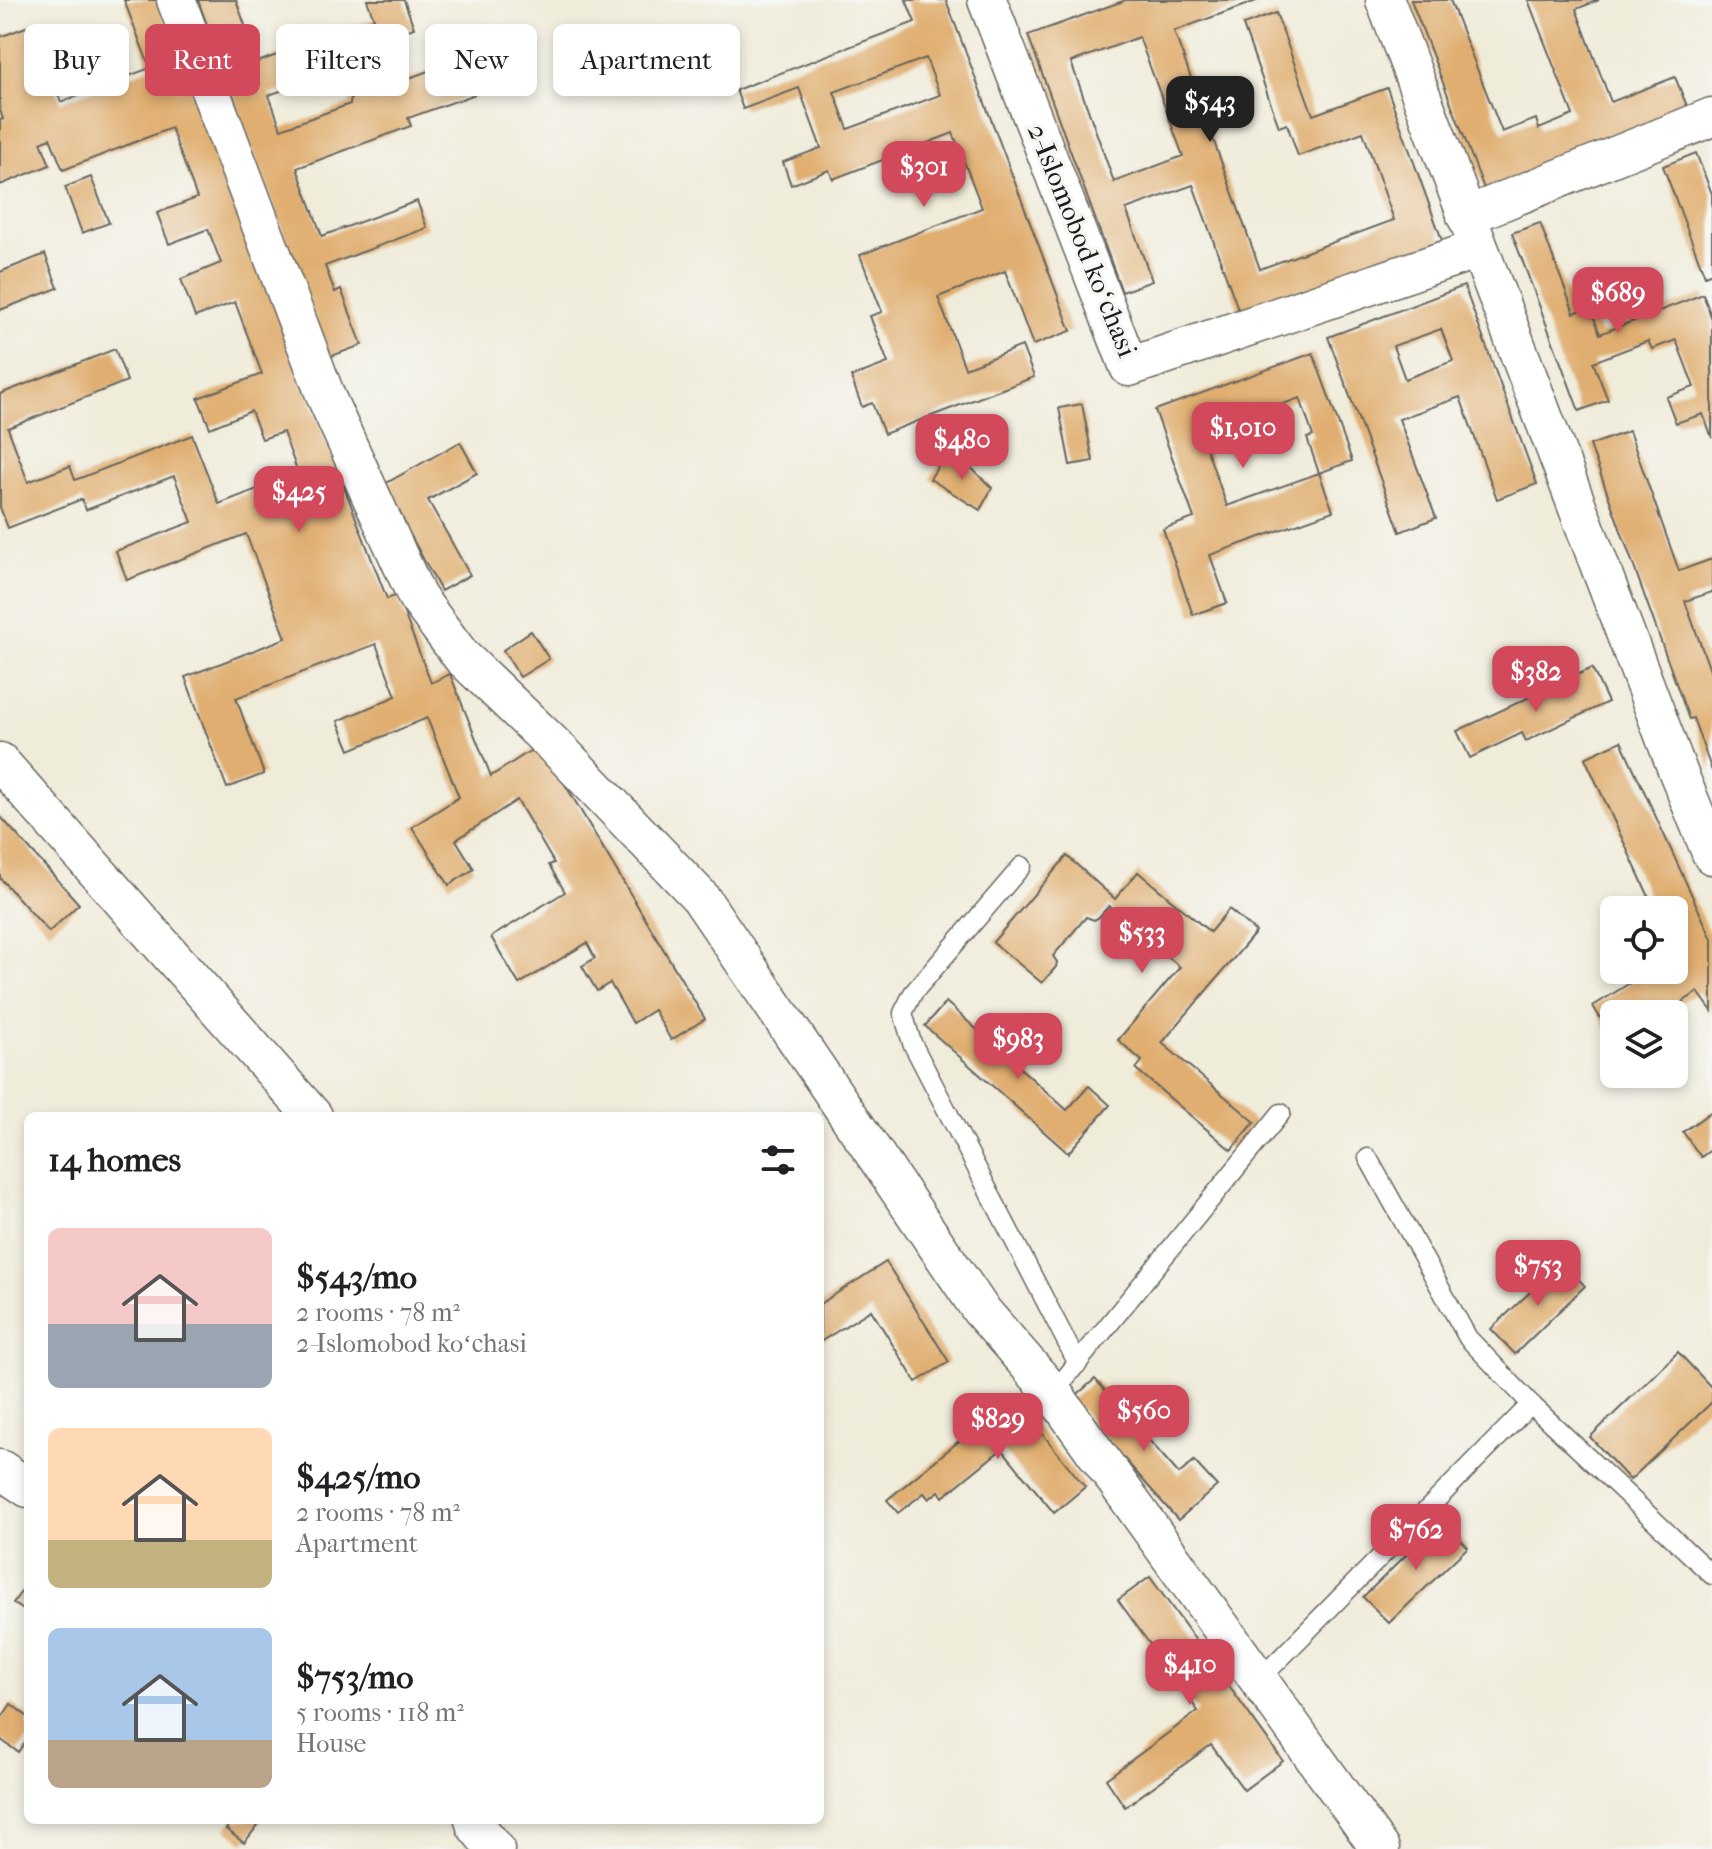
<!DOCTYPE html>
<meta charset="utf-8">
<style>
body{margin:0;font-family:"IM FELL French Canon",serif;background:#f6f6f6;color:#202124;height:100vh;display:flex;flex-direction:column;font-size:30px;white-space:nowrap}
*{box-sizing:border-box;margin:0}
p{font-size:26px;color:#757577}
.icon{flex:none;width:44px;height:44px;fill:none;stroke:currentColor;stroke-width:2;stroke-linecap:round;stroke-linejoin:round}
.map{position:relative;flex:1;overflow:hidden}
.details{position:absolute;left:24px;top:1112px;width:800px;height:712px;display:flex;flex-direction:column;background:#fff;border-radius:12px;box-shadow:0 4px 12px #0003}
.details>*{flex:none}
.top-card{position:absolute;left:24px;top:24px;width:800px;height:72px;display:flex;gap:16px}
.controls{position:absolute;left:1600px;top:896px;display:grid;gap:16px}
.controls a{display:grid;place-items:center;width:88px;height:88px;border-radius:12px;background:#fff;box-shadow:0 4px 12px #0003;font-size:40px}
.price{position:absolute;translate:-50% -68px;padding:0 18px;border-radius:16px;background:#d1495b;color:#fff;font-size:26px;line-height:52px;filter:drop-shadow(0 2px 4px #0008)}
.price::after{content:'';position:absolute;left:50%;top:48px;width:24px;height:18px;margin-left:-12px;background:inherit;clip-path:polygon(0 0,100% 0,50% 100%)}
.price.selected{background:#222;color:#fff}
ul{padding:0;list-style:none}
li{display:flex;align-items:center;gap:24px;height:200px;padding:0 24px}
li span{display:grid;place-items:center;flex:none;width:224px;height:160px;border-radius:12px;color:#555}
li>.icon{margin-inline-start:auto}
span .icon{width:96px;height:96px;fill:#fffc;stroke-width:1}
li b{font-size:34px}
h2{display:flex;justify-content:space-between;align-items:center;height:96px;padding:0 24px;font-size:34px}
.tag{padding:0 28px;border-radius:12px;background:#fff;box-shadow:0 4px 12px #0003;font-size:28px;line-height:72px}
.tag.selected{background:#d1495b;color:#fff}
.map>svg:first-child{display:block}
.building{fill:#e0ae6f;fill-rule:evenodd}
.lines{fill:none;stroke-linecap:round;stroke-linejoin:round}
.service-casing{stroke:#66655e;stroke-width:21}
.minor-casing{stroke:#66655e;stroke-width:41}
.service{stroke:#fff;stroke-width:18}
.minor{stroke:#fff;stroke-width:38}
.labels{text-anchor:middle;stroke-width:7;stroke-linejoin:round;paint-order:stroke}
.street-label{font-size:28px;fill:#1c1c1c;stroke:#f6f6f2}
</style>
<div class="map">
<svg width="1712" height="1849" viewBox="0 0 1712 1849">
<rect width="100%" height="100%" fill="#f6f6f2"/>
<filter id="ink" filterUnits="userSpaceOnUse"><feTurbulence type="fractalNoise" baseFrequency=".0125" numOctaves="2"/><feDisplacementMap in="SourceGraphic" scale="16" xChannelSelector="R" yChannelSelector="G"/><feConvolveMatrix kernelMatrix="1 2 1 2 8 2 1 2 1" color-interpolation-filters="sRGB"/></filter>
<filter id="wash" filterUnits="userSpaceOnUse"><feTurbulence type="fractalNoise" baseFrequency=".006" numOctaves="4" result="noise"/><feDisplacementMap in="SourceGraphic" scale="32" xChannelSelector="R" yChannelSelector="G"/><feGaussianBlur stdDeviation="1.8" result="paint"/><feColorMatrix in="noise" values="0 0 0 0 0 0 0 0 0 0 0 0 0 0 0 0 0 1.4 0 .05"/><feComposite in="paint" operator="in"/></filter>
<g filter="url(#wash)">
<rect width="100%" height="100%" fill="#f0ecda"/>
<g id="blocks">
<!-- building -->
<g class="building">
<path d="M 124,0 L 157,0 L 387,599 L 397,595 L 431,683 L 450,674 L 491,776 L 541,744 L 705,1019 L 671,1040 L 654,1010 L 633,1023 L 610,983 L 597,991 L 582,966 L 595,958 L 587,943 L 519,984 L 491,937 L 565,892 L 549,865 L 554,863 L 517,800 L 456,840 L 474,869 L 449,885 L 412,827 L 459,797 L 427,718 L 350,750 L 338,721 L 396,696 L 376,644 L 236,698 L 264,774 L 227,788 L 185,677 L 286,638 L 246,534 L 127,580 L 116,551 L 192,522 L 174,476 L 86,510 L 82,499 L 8,528 L 0,507 L 0,394 L 115,349 L 127,381 L 8,428 L 28,482 L 70,466 L 75,480 L 192,435 L 219,504 L 298,473 L 283,432 L 262,439 L 251,411 L 210,428 L 198,398 L 262,374 L 235,302 L 195,317 L 181,279 L 221,263 L 208,229 L 169,244 L 157,213 L 197,198 L 171,128 L 63,170 L 50,138 L 41,142 L 50,165 L 0,185 L 0,120 L 3,119 L 0,110 L 0,37 L 31,25 L 61,102 L 150,68 Z"/>
<path d="M 198,0 L 236,0 L 258,62 L 285,52 L 297,85 L 269,95 L 281,129 L 350,104 L 352,90 L 363,79 L 344,30 L 374,19 L 367,0 L 404,0 L 414,28 L 382,39 L 396,83 L 463,58 L 476,94 L 408,118 L 411,126 L 297,168 L 322,236 L 417,201 L 427,228 L 325,266 L 335,292 L 341,289 L 362,345 L 329,357 Z"/>
<path d="M 906,0 L 946,0 L 1071,331 L 1033,345 L 1005,271 L 938,297 L 965,368 L 1022,346 L 1034,377 L 884,434 L 872,403 L 862,407 L 851,377 L 888,363 L 870,316 L 882,312 L 860,255 L 982,208 L 953,133 L 833,179 L 829,170 L 791,185 L 783,162 L 821,148 L 799,88 L 743,109 L 736,90 L 915,22 ZM 926,58 L 940,95 L 848,129 L 834,92 Z"/>
<path d="M 1126,0 L 1259,0 L 1174,31 L 1260,269 L 1394,220 L 1363,132 L 1298,156 L 1287,124 L 1279,127 L 1243,25 L 1276,13 L 1313,115 L 1387,88 L 1443,243 L 1241,317 L 1193,185 L 1126,209 L 1152,281 L 1122,292 L 1028,35 ZM 1139,37 L 1183,156 L 1114,182 L 1071,62 Z"/>
<path d="M 1411,0 L 1450,0 L 1502,132 L 1536,119 L 1539,129 L 1573,115 L 1528,0 L 1599,0 L 1576,9 L 1611,102 L 1675,77 L 1689,111 L 1485,191 Z"/>
<path d="M 1696,153 L 1712,194 L 1712,273 L 1705,276 L 1663,166 Z"/>
<path d="M 91,177 L 109,223 L 82,233 L 65,187 Z"/>
<path d="M 1540,223 L 1574,313 L 1590,307 L 1600,334 L 1703,294 L 1712,319 L 1712,438 L 1703,414 L 1676,423 L 1666,397 L 1694,387 L 1676,340 L 1652,349 L 1648,341 L 1593,362 L 1608,400 L 1579,411 L 1512,233 Z"/>
<path d="M 45,254 L 58,288 L 0,310 L 0,272 Z"/>
<path d="M 1464,286 L 1537,484 L 1497,499 L 1460,397 L 1399,419 L 1436,518 L 1400,532 L 1328,337 ZM 1441,329 L 1453,361 L 1405,379 L 1393,346 Z"/>
<path d="M 1313,353 L 1352,461 L 1319,473 L 1307,438 L 1313,436 L 1300,398 L 1257,413 L 1259,419 L 1203,439 L 1227,506 L 1319,473 L 1333,511 L 1210,555 L 1227,603 L 1193,615 L 1163,529 L 1194,518 L 1155,410 Z"/>
<path d="M 1082,404 L 1093,461 L 1070,465 L 1059,408 Z"/>
<path d="M 1629,431 L 1679,571 L 1712,559 L 1712,592 L 1685,601 L 1712,676 L 1712,771 L 1693,718 L 1689,719 L 1590,445 Z"/>
<path d="M 460,442 L 477,473 L 428,500 L 470,575 L 441,591 L 383,485 Z"/>
<path d="M 959,456 L 992,488 L 980,510 L 930,479 L 938,466 Z"/>
<path d="M 531,631 L 549,659 L 520,677 L 503,650 Z"/>
<path d="M 1592,668 L 1608,702 L 1526,741 L 1522,733 L 1470,758 L 1457,731 Z"/>
<path d="M 1621,741 L 1712,939 L 1712,1011 L 1698,992 L 1663,1014 L 1614,1014 L 1614,1041 L 1593,1006 L 1651,970 L 1674,970 L 1676,955 L 1674,910 L 1655,910 L 1585,758 Z"/>
<path d="M 0,816 L 79,904 L 49,932 L 0,878 Z"/>
<path d="M 1067,856 L 1115,899 L 1138,872 L 1210,932 L 1229,909 L 1256,932 L 1162,1043 L 1255,1122 L 1231,1150 L 1136,1069 L 1142,1061 L 1118,1040 L 1180,967 L 1109,906 L 1098,918 L 1094,920 L 1086,917 L 1053,956 L 1057,962 L 1056,967 L 1042,983 L 993,942 Z"/>
<path d="M 946,1002 L 1067,1110 L 1089,1086 L 1110,1105 L 1068,1153 L 925,1026 Z"/>
<path d="M 1712,1111 L 1712,1149 L 1701,1157 L 1683,1132 Z"/>
<path d="M 886,1262 L 949,1362 L 916,1382 L 871,1310 L 820,1342 L 820,1304 Z"/>
<path d="M 1562,1262 L 1585,1286 L 1515,1354 L 1491,1329 Z"/>
<path d="M 1678,1352 L 1712,1388 L 1712,1402 L 1630,1480 L 1590,1437 Z"/>
<path d="M 1095,1379 L 1179,1474 L 1194,1461 L 1217,1486 L 1178,1520 L 1072,1399 Z"/>
<path d="M 1013,1397 L 1085,1487 L 1054,1513 L 1002,1449 L 943,1497 L 939,1491 L 929,1499 L 924,1493 L 898,1513 L 887,1500 Z"/>
<path d="M 1442,1520 L 1468,1547 L 1389,1623 L 1363,1597 Z"/>
<path d="M 1150,1577 L 1283,1761 L 1244,1790 L 1211,1745 L 1125,1807 L 1106,1779 L 1198,1711 L 1118,1600 Z"/>
<path d="M 28,1582 L 28,1613 L 13,1603 Z"/>
<path d="M 11,1704 L 28,1717 L 28,1738 L 18,1752 L 0,1739 L 0,1720 Z"/>
<path d="M 233,1820 L 262,1820 L 244,1843 L 226,1829 Z"/>
</g>
</g>
</g>
<g filter="url(#ink)">
<use href="#blocks" fill-opacity="0" stroke="#66655e" stroke-width="2"/>
<g class="lines">
<!-- service casing -->
<g class="service-casing">
<g id="service">
<path d="M 1022,866 L 913,993 L 903,1013 L 912,1043 L 1078,1364"/>
<path d="M 1368,1158 L 1468,1338 L 1531,1404 L 1712,1575"/>
<path d="M 1053,1393 L 1281,1113"/>
<path d="M 1259,1680 L 1531,1404"/>
</g>
</g>
<!-- minor casing -->
<g class="minor-casing">
<g id="minor">
<path d="M 176,0 L 326,397 L 417,597 L 461,656 L 564,755 L 700,897 L 980,1309 L 1053,1393 L 1380,1849"/>
<path d="M 987,0 L 1129,367 L 1478,249"/>
<path d="M 1385,0 L 1678,772 L 1712,855"/>
<path d="M 1466,216 L 1712,117"/>
<path d="M 0,762 L 313,1116"/>
<path d="M 0,1469 L 28,1488"/>
<path d="M 474,1820 L 476,1826 L 495,1849"/>
</g>
</g>
<!-- service -->
<use href="#service" class="service"/>
<!-- minor -->
<use href="#minor" class="minor"/>
</g>
</g>
<g class="labels">
<!-- street labels -->
<g class="street-label">
<text transform="translate(1083 240) rotate(68)" y="10">2-Islomobod koʻchasi</text>
</g>
</g>
</svg>
<div class="controls">
<a><svg class="icon" aria-label="locate" viewBox="0 0 24 24"><circle cx="12" cy="12" r="6"/><path d="M12 2v4M12 18v4M2 12h4M18 12h4"/></svg></a>
<a><svg class="icon" aria-label="layers" viewBox="0 0 24 24"><path d="M12 4l9 5-9 5-9-5zM3 14l9 5 9-5"/></svg></a>
</div>
<b class="price selected" style="left:1210px;top:144px">$543</b>
<b class="price" style="left:924px;top:209px">$301</b>
<b class="price" style="left:1618px;top:335px">$689</b>
<b class="price" style="left:1243px;top:470px">$1,010</b>
<b class="price" style="left:962px;top:482px">$480</b>
<b class="price" style="left:299px;top:534px">$425</b>
<b class="price" style="left:1536px;top:714px">$382</b>
<b class="price" style="left:1142px;top:975px">$533</b>
<b class="price" style="left:1018px;top:1081px">$983</b>
<b class="price" style="left:1538px;top:1308px">$753</b>
<b class="price" style="left:1144px;top:1453px">$560</b>
<b class="price" style="left:998px;top:1461px">$829</b>
<b class="price" style="left:1416px;top:1572px">$762</b>
<b class="price" style="left:1190px;top:1707px">$410</b>
<div class="top-card">
<a class="tag">Buy</a>
<a class="tag selected">Rent</a>
<a class="tag">Filters</a>
<a class="tag">New</a>
<a class="tag">Apartment</a>
</div>
<section class="details">
<h2>14 homes<svg class="icon" aria-label="filters" viewBox="0 0 24 24"><path d="M4 7h16M4 17h16"/><circle cx="9" cy="7" r="2"/><circle cx="15" cy="17" r="2"/></svg></h2>
<ul>
<li><span style="background:linear-gradient(#f6c9c9 60%,#9aa5b1 0)"><svg class="icon" aria-label="home" viewBox="0 0 24 24"><path d="M3 11l9-7 9 7M6 9v11h12V9"/></svg></span><div><b>$543/mo</b><p>2 rooms · 78 m²</p><p>2-Islomobod koʻchasi</p></div></li>
<li><span style="background:linear-gradient(#ffd9b3 70%,#c2b280 0)"><svg class="icon" aria-label="home" viewBox="0 0 24 24"><path d="M3 11l9-7 9 7M6 9v11h12V9"/></svg></span><div><b>$425/mo</b><p>2 rooms · 78 m²</p><p>Apartment</p></div></li>
<li><span style="background:linear-gradient(#a9c7e8 70%,#b9a48a 0)"><svg class="icon" aria-label="home" viewBox="0 0 24 24"><path d="M3 11l9-7 9 7M6 9v11h12V9"/></svg></span><div><b>$753/mo</b><p>5 rooms · 118 m²</p><p>House</p></div></li>
</ul>
</section>
</div>
